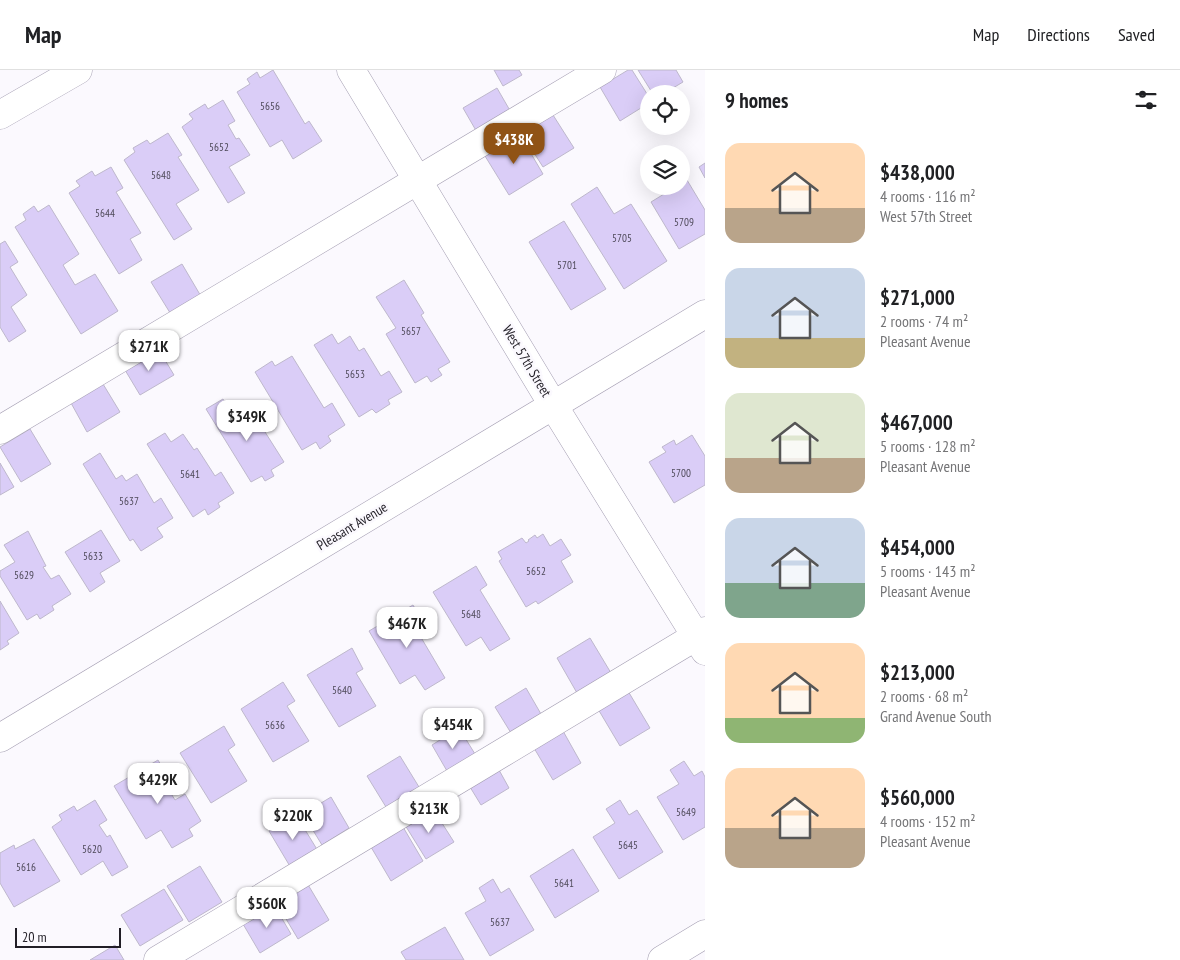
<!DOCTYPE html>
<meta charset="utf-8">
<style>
body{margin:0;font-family:"PT Sans Narrow",sans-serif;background:#f2f2f2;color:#202124;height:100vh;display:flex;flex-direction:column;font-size:19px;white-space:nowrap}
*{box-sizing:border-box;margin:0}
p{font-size:16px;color:#757577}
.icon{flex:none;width:28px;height:28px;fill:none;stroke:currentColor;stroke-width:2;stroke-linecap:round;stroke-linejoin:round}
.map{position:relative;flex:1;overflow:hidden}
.sheet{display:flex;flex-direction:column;background:#fff;width:475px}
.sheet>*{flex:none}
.controls{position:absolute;left:640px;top:15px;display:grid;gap:10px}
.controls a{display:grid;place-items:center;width:50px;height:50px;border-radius:50%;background:#fff;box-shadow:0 5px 20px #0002;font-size:25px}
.scale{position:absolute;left:15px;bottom:12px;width:106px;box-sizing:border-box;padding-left:5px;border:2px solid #211e26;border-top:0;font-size:14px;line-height:18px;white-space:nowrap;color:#211e26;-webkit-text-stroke:4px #fbf9fe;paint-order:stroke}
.price{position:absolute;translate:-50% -42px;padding:0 11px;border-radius:10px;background:#fff;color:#222;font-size:16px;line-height:32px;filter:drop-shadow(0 1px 2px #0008)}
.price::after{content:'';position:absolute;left:50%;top:30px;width:15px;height:11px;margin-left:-8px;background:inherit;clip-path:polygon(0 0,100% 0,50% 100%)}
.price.active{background:#905315;color:#fff}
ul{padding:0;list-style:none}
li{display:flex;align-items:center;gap:15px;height:125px;padding:0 20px}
li span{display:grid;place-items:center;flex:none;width:140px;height:100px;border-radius:15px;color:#555}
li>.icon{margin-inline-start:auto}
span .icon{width:60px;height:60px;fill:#fffc;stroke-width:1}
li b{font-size:21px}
h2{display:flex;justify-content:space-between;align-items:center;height:60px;padding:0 20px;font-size:21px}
header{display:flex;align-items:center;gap:30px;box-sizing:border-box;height:70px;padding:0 25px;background:#fff;border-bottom:1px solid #e0e0e0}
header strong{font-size:24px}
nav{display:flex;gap:28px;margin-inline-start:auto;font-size:18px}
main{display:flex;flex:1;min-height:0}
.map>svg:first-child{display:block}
.building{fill:#dacdf7;stroke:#beb8cc}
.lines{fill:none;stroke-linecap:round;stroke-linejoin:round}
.minor-casing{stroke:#a59fb3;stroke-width:29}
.minor{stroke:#fff;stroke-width:28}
.labels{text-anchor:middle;stroke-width:5;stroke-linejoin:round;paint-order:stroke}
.number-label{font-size:11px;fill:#4f4a5a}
.street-label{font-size:14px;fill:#211e26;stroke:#fbf9fe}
</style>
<header>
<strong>Map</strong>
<nav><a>Map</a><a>Directions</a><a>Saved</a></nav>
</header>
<main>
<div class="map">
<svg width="705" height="890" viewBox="0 0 705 890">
<rect width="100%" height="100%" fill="#fbf9fe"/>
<!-- building -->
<g class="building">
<path d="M 273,0 L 305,54 L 309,51 L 322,71 L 293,89 L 282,70 L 270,77 L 237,22 L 250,14 L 247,9 L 257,2 L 260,8 Z"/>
<path d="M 494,0 L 519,0 L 522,5 L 503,16 Z"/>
<path d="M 628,0 L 632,0 L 649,27 L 649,33 L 620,51 L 600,17 Z"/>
<path d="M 638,0 L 676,0 L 683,12 L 663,24 L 653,24 Z"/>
<path d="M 497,18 L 512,44 L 478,64 L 463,38 Z"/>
<path d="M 223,30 L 235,51 L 228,55 L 236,69 L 239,68 L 250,85 L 229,97 L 245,123 L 228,133 L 182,57 L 193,49 L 189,44 L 205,34 L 208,39 Z"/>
<path d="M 553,45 L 574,78 L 543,97 L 522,64 Z"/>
<path d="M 168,63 L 182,85 L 178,87 L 199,120 L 176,134 L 192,159 L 174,170 L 124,90 L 135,82 L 133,78 L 147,70 L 150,74 Z"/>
<path d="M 520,65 L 543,104 L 509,125 L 485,86 Z"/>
<path d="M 705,93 L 705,108 L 699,97 Z"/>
<path d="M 111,97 L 123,118 L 116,122 L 141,163 L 130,169 L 142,190 L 119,204 L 69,123 L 80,116 L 76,111 L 92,101 L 95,106 Z"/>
<path d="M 687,110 L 705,140 L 705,164 L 679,179 L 651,132 L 677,116 L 681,116 L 681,114 Z"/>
<path d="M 597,117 L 614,144 L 631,134 L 667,191 L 624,219 L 571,134 Z"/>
<path d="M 49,135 L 79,184 L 63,195 L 75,215 L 95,204 L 118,241 L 81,264 L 15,157 L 26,150 L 23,144 L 34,136 L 38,142 Z"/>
<path d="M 564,151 L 606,219 L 571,240 L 529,172 Z"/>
<path d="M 5,171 L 18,192 L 10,197 L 27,225 L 11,237 L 26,261 L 9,272 L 0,257 L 0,174 Z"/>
<path d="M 182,194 L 202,228 L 172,246 L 151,212 Z"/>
<path d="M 404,210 L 424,243 L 421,245 L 450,292 L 438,299 L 442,305 L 431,312 L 427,306 L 415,313 L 386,264 L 396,258 L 376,227 Z"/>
<path d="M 332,264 L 338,274 L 350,266 L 359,281 L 364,278 L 381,306 L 389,301 L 402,322 L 388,330 L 390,334 L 376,343 L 372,339 L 359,347 L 314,275 Z"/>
<path d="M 159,280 L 174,305 L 140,325 L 125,300 Z"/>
<path d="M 292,286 L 324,338 L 332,333 L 345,355 L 328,366 L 331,371 L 320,379 L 316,372 L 302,380 L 255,302 L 272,291 L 275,296 Z"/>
<path d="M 103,314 L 120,342 L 87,362 L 71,333 Z"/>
<path d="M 223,329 L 237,352 L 253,343 L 284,392 L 271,400 L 274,406 L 265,411 L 262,406 L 251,412 L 206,339 Z"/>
<path d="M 30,359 L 51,394 L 21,412 L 0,377 Z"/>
<path d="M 165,363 L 171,372 L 183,364 L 194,380 L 197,378 L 215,406 L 221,402 L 234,423 L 218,433 L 220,437 L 208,445 L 205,439 L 193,447 L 147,374 Z"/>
<path d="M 692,365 L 705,386 L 705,415 L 674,433 L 649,392 L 666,382 L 662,377 L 674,370 L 676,375 Z"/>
<path d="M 100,383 L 116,409 L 122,405 L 126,411 L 137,404 L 154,433 L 161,428 L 173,448 L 157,458 L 163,467 L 141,481 L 133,469 L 130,471 L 83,394 Z"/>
<path d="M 0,393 L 14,417 L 0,425 Z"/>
<path d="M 101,460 L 120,491 L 100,503 L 105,512 L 90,522 L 65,482 Z"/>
<path d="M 28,461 L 46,496 L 43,497 L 51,509 L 59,505 L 71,524 L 52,536 L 54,540 L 40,549 L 37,544 L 27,550 L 0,506 L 0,501 L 15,492 L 4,475 Z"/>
<path d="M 543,464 L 550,476 L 561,469 L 571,485 L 561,491 L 573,512 L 538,534 L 536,531 L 526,537 L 499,491 L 502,489 L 498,482 L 522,468 L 526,473 L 529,471 L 528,470 L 535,465 L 537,468 Z"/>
<path d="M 476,496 L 487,515 L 480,520 L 510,569 L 490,581 L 481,567 L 466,576 L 433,522 Z"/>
<path d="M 0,531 L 19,563 L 7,571 L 9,574 L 0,580 Z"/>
<path d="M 413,535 L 424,554 L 416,559 L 445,608 L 425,620 L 415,605 L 400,614 L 369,561 Z"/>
<path d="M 590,568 L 611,603 L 577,623 L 557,588 Z"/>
<path d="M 352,578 L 363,599 L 356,603 L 376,636 L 339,657 L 307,605 Z"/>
<path d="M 283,612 L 295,631 L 287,636 L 309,671 L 273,692 L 241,639 Z"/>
<path d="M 526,618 L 541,644 L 511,663 L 495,637 Z"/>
<path d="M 628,621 L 650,658 L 620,676 L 598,639 Z"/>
<path d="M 224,656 L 235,675 L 228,680 L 247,711 L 211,733 L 180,683 Z"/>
<path d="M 459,658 L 475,684 L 447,701 L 432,675 Z"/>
<path d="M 563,661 L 581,693 L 553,710 L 534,678 Z"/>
<path d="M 400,686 L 419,717 L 386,737 L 367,706 Z"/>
<path d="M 158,690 L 169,709 L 164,712 L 175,730 L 185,724 L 201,751 L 189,759 L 193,766 L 172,778 L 161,760 L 146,769 L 114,716 Z"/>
<path d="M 684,691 L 694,706 L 702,701 L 705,707 L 705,757 L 683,770 L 657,727 L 679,714 L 670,700 Z"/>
<path d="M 499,700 L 509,718 L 481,735 L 470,717 Z"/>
<path d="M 331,727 L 349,758 L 322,775 L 303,744 Z"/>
<path d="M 95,730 L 107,750 L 99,755 L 107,767 L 110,765 L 128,797 L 112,806 L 103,791 L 81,805 L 52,757 L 62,750 L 59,745 L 74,736 L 77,741 Z"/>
<path d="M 620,730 L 629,745 L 637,740 L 663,782 L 619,809 L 593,767 L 615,753 L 606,739 Z"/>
<path d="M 433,739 L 454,772 L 426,789 L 405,755 Z"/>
<path d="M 296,745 L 318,781 L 291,798 L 269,761 Z"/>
<path d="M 403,757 L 423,791 L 391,811 L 371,777 Z"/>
<path d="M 34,769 L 60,811 L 14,837 L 0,813 L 0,783 L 14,775 L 15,779 Z"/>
<path d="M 573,779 L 599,821 L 555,848 L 530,806 Z"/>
<path d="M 200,796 L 222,832 L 189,852 L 167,816 Z"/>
<path d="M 493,809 L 501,823 L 509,818 L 534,860 L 490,886 L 465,843 L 486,831 L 479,818 Z"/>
<path d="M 307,813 L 329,850 L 298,869 L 276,832 Z"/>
<path d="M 164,819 L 183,850 L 140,876 L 121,845 Z"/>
<path d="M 274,835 L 291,864 L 260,883 L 243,854 Z"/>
<path d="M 445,857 L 464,890 L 406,890 L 401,882 Z"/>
<path d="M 115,875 L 124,890 L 90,890 Z"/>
</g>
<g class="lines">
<!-- minor casing -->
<g class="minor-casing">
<g id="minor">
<path d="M 351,0 L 553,335 L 705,581"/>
<path d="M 0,45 L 78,0"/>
<path d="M 0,360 L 602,0"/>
<path d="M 0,668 L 705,244"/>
<path d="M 158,890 L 705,561"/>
<path d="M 662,890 L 705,864"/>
</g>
</g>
<!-- minor -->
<use href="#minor" class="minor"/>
</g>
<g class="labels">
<!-- number labels -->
<g class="number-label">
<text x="270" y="40">5656</text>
<text x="219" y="81">5652</text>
<text x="161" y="109">5648</text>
<text x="105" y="147">5644</text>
<text x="684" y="156">5709</text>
<text x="622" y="172">5705</text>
<text x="567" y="199">5701</text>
<text x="411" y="265">5657</text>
<text x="355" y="308">5653</text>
<text x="681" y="407">5700</text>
<text x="190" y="408">5641</text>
<text x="129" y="435">5637</text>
<text x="93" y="490">5633</text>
<text x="536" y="505">5652</text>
<text x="24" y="509">5629</text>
<text x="471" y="548">5648</text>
<text x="342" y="624">5640</text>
<text x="275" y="659">5636</text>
<text x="686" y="746">5649</text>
<text x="628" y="779">5645</text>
<text x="92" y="783">5620</text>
<text x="26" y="801">5616</text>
<text x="564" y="817">5641</text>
<text x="500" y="856">5637</text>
</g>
<!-- street labels -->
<g class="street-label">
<text transform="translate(527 291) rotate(59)" y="5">West 57th Street</text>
<text transform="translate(352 456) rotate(-31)" y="5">Pleasant Avenue</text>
</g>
</g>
</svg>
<div class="controls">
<a><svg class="icon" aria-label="locate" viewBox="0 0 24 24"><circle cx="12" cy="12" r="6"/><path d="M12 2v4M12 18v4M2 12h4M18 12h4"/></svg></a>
<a><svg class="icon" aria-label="layers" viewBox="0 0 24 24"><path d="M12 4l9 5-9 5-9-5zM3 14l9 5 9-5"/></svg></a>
</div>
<div class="scale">20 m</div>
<b class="price active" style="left:514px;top:95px">$438K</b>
<b class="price" style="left:149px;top:302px">$271K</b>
<b class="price" style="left:247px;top:372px">$349K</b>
<b class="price" style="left:407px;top:579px">$467K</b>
<b class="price" style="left:453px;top:680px">$454K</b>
<b class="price" style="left:158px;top:735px">$429K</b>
<b class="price" style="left:429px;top:764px">$213K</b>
<b class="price" style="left:293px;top:771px">$220K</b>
<b class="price" style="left:267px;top:859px">$560K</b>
</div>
<section class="sheet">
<h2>9 homes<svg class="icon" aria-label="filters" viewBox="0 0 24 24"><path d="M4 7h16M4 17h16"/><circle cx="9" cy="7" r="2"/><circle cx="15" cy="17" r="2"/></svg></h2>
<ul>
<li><span style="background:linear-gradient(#ffd9b3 65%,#b9a48a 0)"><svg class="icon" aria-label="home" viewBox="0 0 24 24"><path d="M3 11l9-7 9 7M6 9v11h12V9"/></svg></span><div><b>$438,000</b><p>4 rooms · 116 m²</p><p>West 57th Street</p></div></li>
<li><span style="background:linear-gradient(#c9d6e8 70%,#c2b280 0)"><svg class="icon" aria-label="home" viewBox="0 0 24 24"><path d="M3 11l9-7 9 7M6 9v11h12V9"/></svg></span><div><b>$271,000</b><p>2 rooms · 74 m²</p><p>Pleasant Avenue</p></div></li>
<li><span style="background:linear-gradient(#dfe7d0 65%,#b9a48a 0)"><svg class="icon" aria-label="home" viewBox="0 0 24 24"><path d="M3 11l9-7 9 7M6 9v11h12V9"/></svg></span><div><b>$467,000</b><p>5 rooms · 128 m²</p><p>Pleasant Avenue</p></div></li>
<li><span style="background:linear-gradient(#c9d6e8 65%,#7fa58c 0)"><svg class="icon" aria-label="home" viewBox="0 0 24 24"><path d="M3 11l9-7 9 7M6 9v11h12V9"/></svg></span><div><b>$454,000</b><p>5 rooms · 143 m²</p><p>Pleasant Avenue</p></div></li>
<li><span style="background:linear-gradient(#ffd9b3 75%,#8fb573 0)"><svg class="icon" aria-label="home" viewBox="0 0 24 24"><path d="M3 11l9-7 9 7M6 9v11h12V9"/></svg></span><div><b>$213,000</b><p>2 rooms · 68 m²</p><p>Grand Avenue South</p></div></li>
<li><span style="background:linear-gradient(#ffd9b3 60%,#b9a48a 0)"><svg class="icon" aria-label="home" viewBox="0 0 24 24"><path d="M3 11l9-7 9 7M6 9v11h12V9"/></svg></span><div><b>$560,000</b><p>4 rooms · 152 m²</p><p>Pleasant Avenue</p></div></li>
</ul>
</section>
</main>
